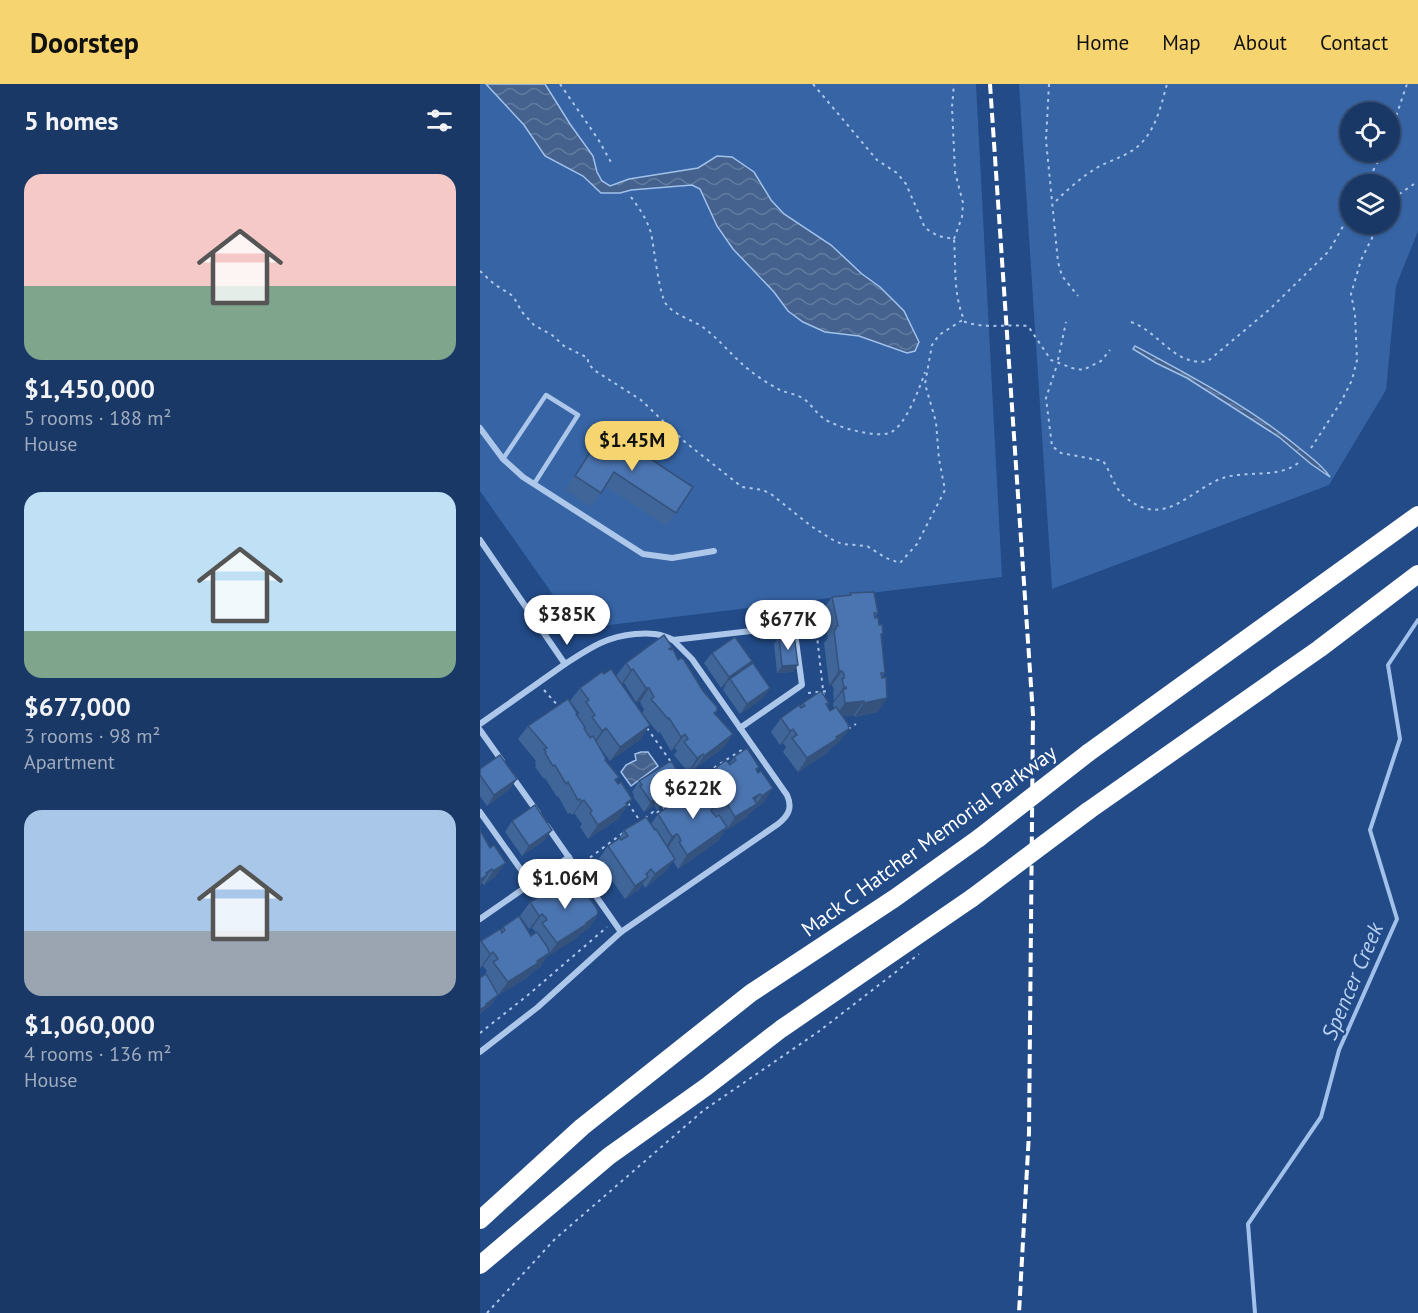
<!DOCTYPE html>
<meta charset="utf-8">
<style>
body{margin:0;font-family:"PT Sans",sans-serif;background:#233f6c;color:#f1f3f6;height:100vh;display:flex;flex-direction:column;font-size:22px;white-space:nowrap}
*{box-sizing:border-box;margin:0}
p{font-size:20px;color:#9facbf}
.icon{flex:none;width:33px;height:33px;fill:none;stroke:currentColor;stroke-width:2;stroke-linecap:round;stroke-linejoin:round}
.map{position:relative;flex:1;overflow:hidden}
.details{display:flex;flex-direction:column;background:#1a3866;width:480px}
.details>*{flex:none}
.tools{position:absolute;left:860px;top:18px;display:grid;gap:12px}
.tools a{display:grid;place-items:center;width:60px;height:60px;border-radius:50%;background:#1a3866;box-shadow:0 2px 4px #0004,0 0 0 2px #38527a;font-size:30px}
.price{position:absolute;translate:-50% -51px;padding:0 14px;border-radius:21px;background:#fff;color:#222;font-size:20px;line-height:39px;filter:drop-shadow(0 2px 3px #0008)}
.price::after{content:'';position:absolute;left:50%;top:36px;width:18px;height:14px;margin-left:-9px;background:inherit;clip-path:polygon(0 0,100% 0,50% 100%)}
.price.selected{background:#f6d470;color:#111}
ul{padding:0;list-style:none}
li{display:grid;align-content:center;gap:12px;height:318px;padding:0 24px}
li span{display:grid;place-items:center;height:186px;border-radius:18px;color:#555}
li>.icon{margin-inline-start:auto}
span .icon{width:108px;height:108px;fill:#fffc;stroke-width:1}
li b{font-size:26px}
h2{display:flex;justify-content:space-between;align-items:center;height:72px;padding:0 24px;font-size:26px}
header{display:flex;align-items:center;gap:36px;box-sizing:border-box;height:84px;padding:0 30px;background:#f6d470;color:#111}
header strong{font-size:28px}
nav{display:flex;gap:33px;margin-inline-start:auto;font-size:21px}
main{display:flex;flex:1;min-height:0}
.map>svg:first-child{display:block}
.green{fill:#3664a5;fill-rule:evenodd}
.water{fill:url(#water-waves);stroke:#a1c1eb;stroke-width:1.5}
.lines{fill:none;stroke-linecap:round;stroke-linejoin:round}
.stream{stroke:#a1c1eb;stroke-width:4}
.path{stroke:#adc7ea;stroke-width:2;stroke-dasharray:3 4.5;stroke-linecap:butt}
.lane{stroke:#adc7ea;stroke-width:4.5}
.street{stroke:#adc7ea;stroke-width:6}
.highway{stroke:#fff;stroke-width:18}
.rail{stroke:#fff;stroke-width:4;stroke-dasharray:10 4.5;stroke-linecap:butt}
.highway-bridge{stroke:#fff;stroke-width:18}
.wall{fill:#406598;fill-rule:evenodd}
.shaded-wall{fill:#34527c}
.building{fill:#4b75b1;stroke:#34527c;stroke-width:1.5}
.labels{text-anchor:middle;stroke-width:4.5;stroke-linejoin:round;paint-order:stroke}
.street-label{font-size:21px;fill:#fff;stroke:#224b88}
.water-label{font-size:22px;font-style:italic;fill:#b9d1f1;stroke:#224b88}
</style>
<header>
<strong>Doorstep</strong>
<nav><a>Home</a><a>Map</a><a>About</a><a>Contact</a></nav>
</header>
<main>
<section class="details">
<h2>5 homes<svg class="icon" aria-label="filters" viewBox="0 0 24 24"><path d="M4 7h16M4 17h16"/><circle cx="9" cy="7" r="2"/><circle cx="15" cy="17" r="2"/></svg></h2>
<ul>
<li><span style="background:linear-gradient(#f6c9c9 60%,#7fa58c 0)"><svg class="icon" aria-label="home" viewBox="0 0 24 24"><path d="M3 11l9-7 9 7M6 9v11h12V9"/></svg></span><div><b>$1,450,000</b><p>5 rooms · 188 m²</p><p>House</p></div></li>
<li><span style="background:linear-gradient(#bfe0f5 75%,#7fa58c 0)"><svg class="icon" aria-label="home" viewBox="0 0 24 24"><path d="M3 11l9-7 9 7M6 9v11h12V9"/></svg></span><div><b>$677,000</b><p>3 rooms · 98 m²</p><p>Apartment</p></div></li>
<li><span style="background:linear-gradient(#a9c7e8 65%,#9aa5b1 0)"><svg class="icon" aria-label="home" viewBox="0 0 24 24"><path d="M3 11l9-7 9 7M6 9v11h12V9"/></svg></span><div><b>$1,060,000</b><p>4 rooms · 136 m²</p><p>House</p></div></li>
</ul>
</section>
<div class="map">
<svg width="938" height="1229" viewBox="0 0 938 1229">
<defs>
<pattern id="water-waves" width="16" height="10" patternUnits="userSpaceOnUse" patternTransform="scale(1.5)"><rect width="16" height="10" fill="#45628e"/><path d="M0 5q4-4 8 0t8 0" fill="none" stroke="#617a9f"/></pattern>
</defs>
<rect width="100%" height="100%" fill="#224b88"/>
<!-- green -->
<g class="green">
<path d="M 0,0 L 496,0 L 522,493 L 97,545 L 0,407 Z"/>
<path d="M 539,0 L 938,0 L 938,147 L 916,202 L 906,306 L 849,401 L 572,505 ZM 870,28 L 909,28 L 909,68 L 870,68 ZM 870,100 L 909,100 L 909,140 L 870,140 Z"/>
</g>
<!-- water -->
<g class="water">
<path d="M 6,0 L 65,0 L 90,40 L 113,72 L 117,88 L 122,97 L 130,102 L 149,95 L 218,84 L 237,72 L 252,73 L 274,88 L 291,116 L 304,130 L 351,161 L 382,190 L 400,203 L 424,227 L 439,258 L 435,267 L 427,269 L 379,252 L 345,248 L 323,238 L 308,227 L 294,208 L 253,165 L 237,142 L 220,105 L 212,101 L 151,106 L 140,109 L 121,109 L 103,92 L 65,72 L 44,41 Z"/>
<path d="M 655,262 C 713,293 773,325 823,367 C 833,375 843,382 850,393 L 831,380 L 799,353 L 707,294 L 676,279 L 653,265 Z"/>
<path d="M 161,668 L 168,668 L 178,682 L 151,702 L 141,688 L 146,681 L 156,676 L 155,670 Z"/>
</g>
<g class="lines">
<!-- stream -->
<path class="stream" d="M 775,1229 L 768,1140 L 841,1033 L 859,966 L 917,835 L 890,746 L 920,655 L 908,581 L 938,536"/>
<!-- path -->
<g class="path">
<path d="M 80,0 L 118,55 L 132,80"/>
<path d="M 333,0 L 397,76 L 417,89 L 426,100 L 445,144 L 458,152 L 474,155 C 476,184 473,211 485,238 C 506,245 526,240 548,242 L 571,276 L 592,284 L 603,286 L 621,277 L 630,266"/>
<path d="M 569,0 L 566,56 L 578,178 L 582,192 L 598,212"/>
<path d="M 909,53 L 927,0"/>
<path d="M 886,100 L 903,68"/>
<path d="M 151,113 C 159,124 167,135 171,149 C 174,163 179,210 186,220 C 195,232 212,235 224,244 C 240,256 252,272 268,285 C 278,293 290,301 302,307 C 309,309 318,311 324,315 C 331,320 336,329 343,334 C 355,343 395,354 409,349 C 425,344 440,303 445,288"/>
<path d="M 576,117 C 589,104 604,91 620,82 C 636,74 653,70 664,56 C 677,41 682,18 687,0"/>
<path d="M 909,121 L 915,113 L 934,100"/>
<path d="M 474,155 L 482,133 L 483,119 L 475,88 L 472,23 L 474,0"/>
<path d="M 0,187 L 14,200 L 33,212 L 42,228 L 54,241 L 72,251 L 84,262 L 108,274 L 108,279 L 114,286 L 161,316 L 205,358 L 262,403 L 283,406 L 291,410 L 331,442 L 353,456 L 362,460 L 387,462 L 406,474 L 420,479 L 437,460 L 465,406 L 459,375 L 456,338 L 445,300 L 452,261 L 459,251 L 484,235"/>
<path d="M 651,238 C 680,248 694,283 728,277 L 790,225 L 849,167 L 870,130"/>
<path d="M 578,276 L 586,238"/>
<path d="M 576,284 L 566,314 L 572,362 L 581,369 L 623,377 C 631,388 634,404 645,413 C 686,447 711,403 746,393 C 769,387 799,394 818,379"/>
<path d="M 831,364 L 861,318 L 872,296 L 877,276 L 875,230 L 871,210 L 881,176 L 899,140"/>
<path d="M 335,534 L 344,615"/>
<path d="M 64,606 L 80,624"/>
<path d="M 328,609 L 349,607"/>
<path d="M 167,644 L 191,678"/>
<path d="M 368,645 L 376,640"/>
<path d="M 202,693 L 209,697 L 217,697 L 235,683 L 265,664"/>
<path d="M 148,719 L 160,737"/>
<path d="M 165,734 L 173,728 L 175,730 L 194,716 L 193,714 L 204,706 L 209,697"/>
<path d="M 104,778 L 143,749"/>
<path d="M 0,949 L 48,911 L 127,843"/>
<path d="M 7,1229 L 75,1155 L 224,1026 L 338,948 L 439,870"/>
</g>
<!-- lane -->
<path class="lane" d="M 23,375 L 66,311 L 98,331 L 54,400"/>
<!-- street -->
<g class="street">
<path d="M 0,344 L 23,375 L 43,393 L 163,470 L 192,474 L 234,467"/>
<path d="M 0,456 L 85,580 L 0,640"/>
<path d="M 85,580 C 110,564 125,553 155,550 C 169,549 180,549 193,556 L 314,542 L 322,601 L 260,644"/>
<path d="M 0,646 L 22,677"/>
<path d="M 31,691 L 58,729"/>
<path d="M 0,728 L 51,800"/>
<path d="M 67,742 L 141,848"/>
<path d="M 0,835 L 89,773"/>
<path d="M 0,968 L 58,923 L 141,848 L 298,740 C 308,732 313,724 307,711 L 212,575 L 193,556"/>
</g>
<!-- highway -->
<g class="highway">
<path d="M 608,669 L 938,431"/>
<path d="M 608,727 L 839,565 L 938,490"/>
<path d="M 0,1136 L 102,1043 L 271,909 L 415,814 L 499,754"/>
<path d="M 0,1181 L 129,1072 L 226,1003 L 301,945 L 492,814"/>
</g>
<!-- rail -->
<path class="rail" d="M 510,0 L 553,631 L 549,1049 L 539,1229"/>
<!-- highway-bridge -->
<g class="highway-bridge">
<path d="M 499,754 L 608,669"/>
<path d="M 492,814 L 608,727"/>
</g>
</g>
<!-- wall -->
<g class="wall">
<path d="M 125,345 L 196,429 L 186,442 L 125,402 L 111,423 L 85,406 Z"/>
<path d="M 370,509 L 398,529 L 395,533 L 401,553 L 405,589 L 402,593 L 398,628 L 374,633 L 374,631 L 362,632 L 369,645 L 359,658 L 350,665 L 347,669 L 318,688 L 303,668 L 306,663 L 303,659 L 300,661 L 291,648 L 301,634 L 320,623 L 323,619 L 349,619 L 347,621 L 350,627 L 354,625 L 353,619 L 355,617 L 354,617 L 353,608 L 354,606 L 352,601 L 349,601 L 344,559 L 348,554 L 342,527 L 352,513 L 369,511 Z"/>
<path d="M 299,553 L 313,588 L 297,589 L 294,560 Z"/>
<path d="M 190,566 L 198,576 L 235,630 L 253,650 L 243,664 L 214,685 L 213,684 L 208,688 L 194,671 L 197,667 L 195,664 L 191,667 L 180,648 L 178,649 L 162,629 L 161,655 L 130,677 L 116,658 L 125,676 L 139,693 L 136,697 L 152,715 L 138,735 L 108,755 L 100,743 L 102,740 L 94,729 L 92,731 L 90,729 L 88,730 L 78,712 L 77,713 L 65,694 L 64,695 L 55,683 L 56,681 L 55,679 L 56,677 L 38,655 L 48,642 L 96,631 L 97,632 L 99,629 L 90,617 L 100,604 L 124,590 L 136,592 L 146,579 ZM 144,599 L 156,618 L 160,618 L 164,626 L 162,629 L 142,600 Z"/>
<path d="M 232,569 L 272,577 L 268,583 L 290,604 L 283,614 L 260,630 L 243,606 L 246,600 L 241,604 L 224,579 Z"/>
<path d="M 254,673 L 279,683 L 277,686 L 284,718 L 273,726 L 267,733 L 245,746 L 238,757 L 198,785 L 193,777 L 185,788 L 165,804 L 163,800 L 158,806 L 145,815 L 118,776 L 128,762 L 139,754 L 144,746 L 171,740 L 178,730 L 220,702 L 227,691 L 249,680 Z"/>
<path d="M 0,685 L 30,705 L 7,722 L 0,712 Z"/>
<path d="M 203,695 L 196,705 L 190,717 L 177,726 L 174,721 L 164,728 L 153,712 L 154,711 L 152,708 L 159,697 Z"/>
<path d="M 32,737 L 65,756 L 42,772 L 25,748 Z"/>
<path d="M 0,746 L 16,792 L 4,801 L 2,799 L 0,802 Z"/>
<path d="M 72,804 L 99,804 L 97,807 L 100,813 L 118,830 L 109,844 L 100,850 L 97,854 L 67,872 L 60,883 L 51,889 L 48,893 L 18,911 L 11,921 L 2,928 L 0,930 L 0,894 L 3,892 L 7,887 L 3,882 L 0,884 L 0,858 L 21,846 L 23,843 L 51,852 L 55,849 L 56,848 L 52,844 L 49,845 L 40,832 L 50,818 L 69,808 Z"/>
</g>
<!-- shaded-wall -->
<g class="shaded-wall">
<path d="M 272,577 L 264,588 L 250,595 L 246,600 L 241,604 L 249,593 Z"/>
<path d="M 318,581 L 313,588 L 297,589 L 302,582 Z"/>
<path d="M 153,585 L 144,599 L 141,600 L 151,586 Z"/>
<path d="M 359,587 L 362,587 L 352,601 L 349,601 Z"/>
<path d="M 364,603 L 366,603 L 355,617 L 354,617 Z"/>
<path d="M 166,604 L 169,604 L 160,618 L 156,618 Z"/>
<path d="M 290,604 L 283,614 L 260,630 L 267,620 Z"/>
<path d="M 407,614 L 398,628 L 374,633 L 384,619 Z"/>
<path d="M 384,617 L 374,631 L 355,633 L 365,619 Z"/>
<path d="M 170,641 L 161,655 L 130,677 L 140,663 Z"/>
<path d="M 126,644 L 116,658 L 112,661 L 122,647 Z"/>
<path d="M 313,645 L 303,659 L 300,661 L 310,647 Z"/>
<path d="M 369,645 L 359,658 L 350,665 L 347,669 L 318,688 L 327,674 Z"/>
<path d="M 205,650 L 195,664 L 191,667 L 201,653 Z"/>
<path d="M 253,650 L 243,664 L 214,685 L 224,672 Z"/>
<path d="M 223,670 L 213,684 L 208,688 L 217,674 Z"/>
<path d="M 37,695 L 30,705 L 7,722 L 14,711 Z"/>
<path d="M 203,695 L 196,705 L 194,702 Z"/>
<path d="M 293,704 L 284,718 L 273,726 L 267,733 L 246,747 L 255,733 L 273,714 L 280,710 L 270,723 L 276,720 L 282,712 Z"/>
<path d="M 197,706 L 190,717 L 177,726 L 184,715 Z"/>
<path d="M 181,711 L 174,721 L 164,728 L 171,718 Z"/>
<path d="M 152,715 L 138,735 L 108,755 L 118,741 Z"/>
<path d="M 104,716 L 94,729 L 92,731 L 101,718 Z"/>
<path d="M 247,743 L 238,757 L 198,785 L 207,771 Z"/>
<path d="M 72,746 L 65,756 L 42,772 L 49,762 Z"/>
<path d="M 197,750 L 188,764 L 183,767 L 192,753 Z"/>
<path d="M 195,775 L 185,788 L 165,804 L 175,790 Z"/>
<path d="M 26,779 L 16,792 L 4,801 L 13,787 Z"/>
<path d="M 12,785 L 6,792 L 7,791 L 0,802 L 0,796 L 6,789 Z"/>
<path d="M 171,785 L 164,795 L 168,793 L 158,806 L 145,815 L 155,802 L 166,790 Z"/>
<path d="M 62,830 L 52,844 L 49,845 L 59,832 Z"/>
<path d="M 118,830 L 109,844 L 100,850 L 97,854 L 67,873 L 77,859 Z"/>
<path d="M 13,868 L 3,882 L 0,884 L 10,870 Z"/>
<path d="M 69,869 L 60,883 L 51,889 L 48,893 L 18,911 L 28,898 Z"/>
<path d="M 18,911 L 11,921 L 2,928 L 0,930 L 0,926 L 6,920 Z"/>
</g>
<!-- building -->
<g class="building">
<path d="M 125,345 L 213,403 L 196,429 L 134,388 L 121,409 L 95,392 Z"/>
<path d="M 394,508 L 398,529 L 394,529 L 395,534 L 398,533 L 399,541 L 402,540 L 403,550 L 401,550 L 405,589 L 401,589 L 402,594 L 406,593 L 407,614 L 384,619 L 384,617 L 365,619 L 363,605 L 366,605 L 366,603 L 364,603 L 362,595 L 364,594 L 364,590 L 362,587 L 359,587 L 354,546 L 356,545 L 356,542 L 358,542 L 352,513 L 371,511 L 370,509 Z"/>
<path d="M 184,551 L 192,563 L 189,565 L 191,566 L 193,565 L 198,576 L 201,574 L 204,576 L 223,607 L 237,623 L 237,627 L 234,629 L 253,650 L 224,672 L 223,670 L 217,674 L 204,658 L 208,655 L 205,650 L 201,653 L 189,634 L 188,635 L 171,615 L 174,613 L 169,604 L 166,604 L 153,585 L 151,586 L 146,579 Z"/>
<path d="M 314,551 L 318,581 L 302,582 L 299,553 Z"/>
<path d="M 255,553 L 272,577 L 249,593 L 232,569 Z"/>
<path d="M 273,579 L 290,604 L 267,620 L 250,595 Z"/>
<path d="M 131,585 L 170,641 L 140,663 L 126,644 L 122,647 L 112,633 L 115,631 L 106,618 L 109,616 L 100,604 L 122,588 L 124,590 Z"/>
<path d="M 341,607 L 349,619 L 346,620 L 350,627 L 356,623 L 368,640 L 369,645 L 356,653 L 357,655 L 327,674 L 312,654 L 317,651 L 313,645 L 310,647 L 301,634 L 319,621 L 321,624 L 325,622 L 323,619 Z"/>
<path d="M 88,615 L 97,629 L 96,630 L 105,643 L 104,644 L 110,654 L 113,652 L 126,675 L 125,676 L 139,693 L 135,696 L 138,700 L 141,698 L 152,715 L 146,719 L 147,721 L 118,741 L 110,729 L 112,727 L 104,716 L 101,718 L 100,715 L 98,716 L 88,698 L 86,700 L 75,681 L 73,682 L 65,669 L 66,668 L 64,665 L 67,664 L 48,642 Z"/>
<path d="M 267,664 L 279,683 L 276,685 L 278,689 L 281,687 L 293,704 L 282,712 L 280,710 L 273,714 L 277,720 L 255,733 L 247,720 L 246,721 L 227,691 L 246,676 L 250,681 L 256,676 L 254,673 Z"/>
<path d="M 20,671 L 37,695 L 14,711 L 0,691 L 0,685 Z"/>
<path d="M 191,677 L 203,695 L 194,702 L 197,706 L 184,715 L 181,711 L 171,718 L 160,702 L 162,701 L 159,697 Z"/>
<path d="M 219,701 L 236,722 L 231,726 L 232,728 L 236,733 L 239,731 L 247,743 L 207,771 L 199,758 L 201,757 L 199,752 L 197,750 L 192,753 L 178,730 Z"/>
<path d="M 55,721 L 72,746 L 49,762 L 32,737 Z"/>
<path d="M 166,733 L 175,746 L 176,745 L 195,775 L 175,790 L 171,785 L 166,790 L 168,793 L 155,802 L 128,762 L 140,754 L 141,756 L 148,752 L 144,746 Z"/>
<path d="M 0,746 L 10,764 L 14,761 L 26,779 L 13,787 L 12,785 L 6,789 L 7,791 L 0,796 Z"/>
<path d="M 90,792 L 99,804 L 96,806 L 100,813 L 106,809 L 117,825 L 118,830 L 106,839 L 107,840 L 77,859 L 62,839 L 67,836 L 66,834 L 62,830 L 59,832 L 50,818 L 69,807 L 71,811 L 75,808 L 72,804 Z"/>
<path d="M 39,832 L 51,852 L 57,848 L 68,864 L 69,869 L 57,877 L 58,879 L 28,898 L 13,878 L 18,875 L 17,873 L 13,868 L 10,870 L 1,857 L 20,845 L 22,849 L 25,846 L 23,843 Z"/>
<path d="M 6,890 L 18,911 L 6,920 L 7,921 L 0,926 L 0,894 Z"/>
</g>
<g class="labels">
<!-- street labels -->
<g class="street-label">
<text transform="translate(449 757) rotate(-36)" y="7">Mack C Hatcher Memorial Parkway</text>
</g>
<!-- water labels -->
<g class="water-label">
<text transform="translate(872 897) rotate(-67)" y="8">Spencer Creek</text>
</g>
</g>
</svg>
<div class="tools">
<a><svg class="icon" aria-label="locate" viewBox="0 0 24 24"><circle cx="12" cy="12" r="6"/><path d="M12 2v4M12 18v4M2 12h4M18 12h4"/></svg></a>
<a><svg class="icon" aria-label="layers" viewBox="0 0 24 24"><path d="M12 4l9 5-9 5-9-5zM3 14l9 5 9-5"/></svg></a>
</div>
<b class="price selected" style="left:152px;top:388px">$1.45M</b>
<b class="price" style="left:87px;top:562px">$385K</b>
<b class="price" style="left:308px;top:567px">$677K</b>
<b class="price" style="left:213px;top:736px">$622K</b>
<b class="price" style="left:85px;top:826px">$1.06M</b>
</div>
</main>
